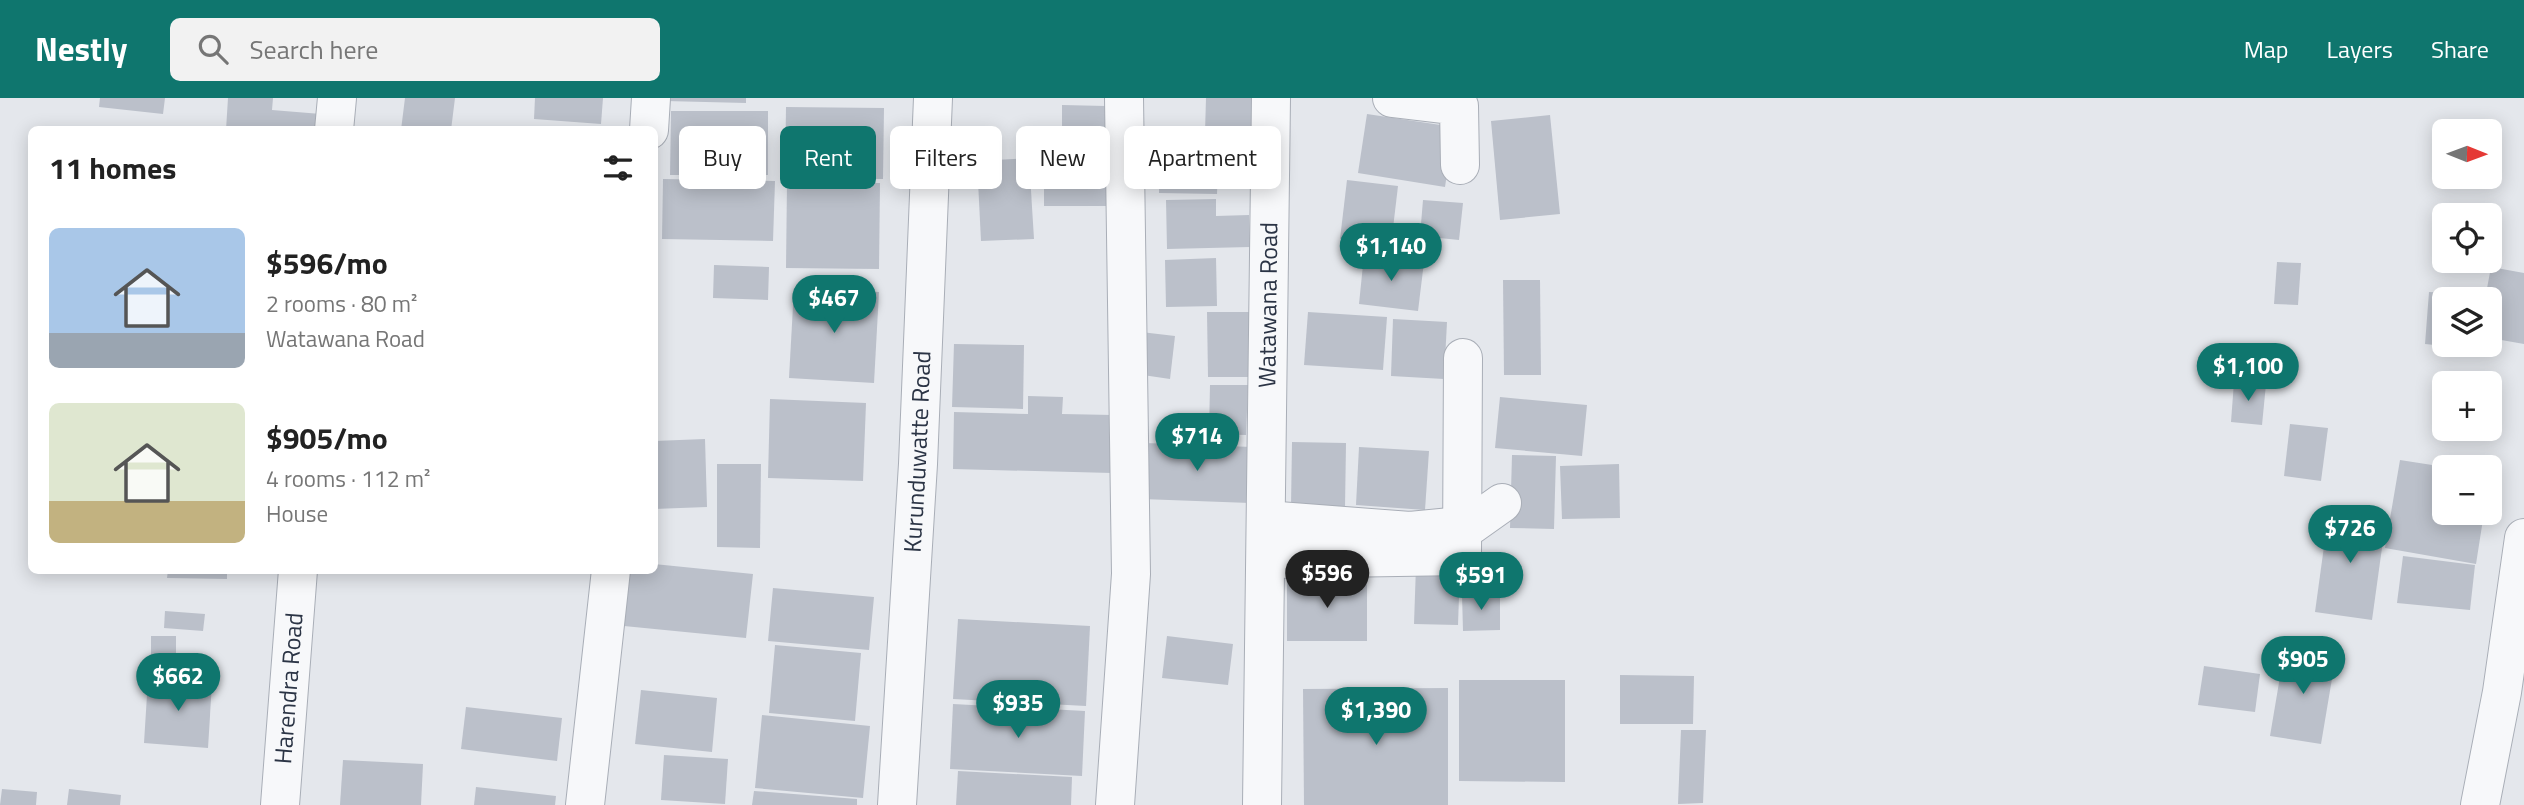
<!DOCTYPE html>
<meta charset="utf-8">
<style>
body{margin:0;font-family:"Titillium Web",sans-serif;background:#f2f2f2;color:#222;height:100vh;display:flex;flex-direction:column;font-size:26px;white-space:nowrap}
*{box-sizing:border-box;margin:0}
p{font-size:23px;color:#767676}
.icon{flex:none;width:38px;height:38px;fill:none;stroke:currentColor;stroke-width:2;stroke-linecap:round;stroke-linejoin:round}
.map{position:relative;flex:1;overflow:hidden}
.details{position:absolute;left:28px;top:28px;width:630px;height:448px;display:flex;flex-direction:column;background:#fff;border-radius:10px;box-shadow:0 4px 18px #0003}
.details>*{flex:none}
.top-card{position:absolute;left:679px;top:28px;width:665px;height:63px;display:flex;gap:14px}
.needle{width:46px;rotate:91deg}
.buttons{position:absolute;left:2432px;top:21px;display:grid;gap:14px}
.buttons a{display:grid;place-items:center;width:70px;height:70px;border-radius:10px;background:#fff;box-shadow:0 4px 18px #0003;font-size:35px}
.price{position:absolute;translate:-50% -60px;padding:0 16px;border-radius:24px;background:#0f766e;color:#fff;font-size:23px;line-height:46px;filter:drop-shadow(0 2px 4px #0008)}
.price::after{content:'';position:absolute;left:50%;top:42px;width:21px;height:16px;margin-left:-10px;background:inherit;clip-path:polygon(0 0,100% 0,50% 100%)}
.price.current{background:#222;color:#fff}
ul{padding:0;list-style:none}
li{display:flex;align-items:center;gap:21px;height:175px;padding:0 21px}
li span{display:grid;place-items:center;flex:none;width:196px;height:140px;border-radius:10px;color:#555}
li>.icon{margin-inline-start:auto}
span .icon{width:84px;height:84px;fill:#fffc;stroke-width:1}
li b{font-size:30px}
h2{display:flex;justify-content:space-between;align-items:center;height:84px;padding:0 21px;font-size:30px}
.tag{padding:0 24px;border-radius:10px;background:#fff;box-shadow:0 4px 18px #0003;font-size:24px;line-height:63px}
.tag.current{background:#0f766e;color:#fff}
header{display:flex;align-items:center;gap:42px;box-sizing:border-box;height:98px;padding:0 35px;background:#0f766e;color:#fff}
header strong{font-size:33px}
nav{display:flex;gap:38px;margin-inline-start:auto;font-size:24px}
.search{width:490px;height:63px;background:#f2f2f2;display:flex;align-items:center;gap:18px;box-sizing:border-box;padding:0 24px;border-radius:10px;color:#767676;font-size:26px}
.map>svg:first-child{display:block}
.building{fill:#bbc0ca}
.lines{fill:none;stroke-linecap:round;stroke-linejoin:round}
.street-casing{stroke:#a9aeb7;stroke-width:40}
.street{stroke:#f7f8fa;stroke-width:38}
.labels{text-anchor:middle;stroke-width:5;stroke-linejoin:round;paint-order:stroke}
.street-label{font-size:24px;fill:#2b3445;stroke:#f4f6f9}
</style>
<header>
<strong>Nestly</strong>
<div class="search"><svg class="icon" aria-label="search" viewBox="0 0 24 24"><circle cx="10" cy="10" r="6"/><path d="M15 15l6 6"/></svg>Search here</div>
<nav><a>Map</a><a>Layers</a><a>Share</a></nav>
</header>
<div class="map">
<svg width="2524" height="707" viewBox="0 0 2524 707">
<rect width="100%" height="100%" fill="#e4e7ec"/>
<!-- building -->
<g class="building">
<path d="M 100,0 L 165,0 L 163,16 L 99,9 Z"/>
<path d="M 228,0 L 273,0 L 272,12 L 321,16 L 319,32 L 226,32 Z"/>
<path d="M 405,0 L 455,0 L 451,32 L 401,32 Z"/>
<path d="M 535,0 L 603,0 L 601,26 L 534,21 Z"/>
<path d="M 665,0 L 746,0 L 746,5 L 665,3 Z"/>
<path d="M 1206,0 L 1257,0 L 1256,36 L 1205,35 Z"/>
<path d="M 1062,7 L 1106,8 L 1106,108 L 1044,108 L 1044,32 L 1062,33 Z"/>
<path d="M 786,9 L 884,10 L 883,81 L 785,80 Z"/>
<path d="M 671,13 L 768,13 L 768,77 L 670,77 Z"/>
<path d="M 1367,16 L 1454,29 L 1445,89 L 1358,75 Z"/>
<path d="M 1550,17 L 1560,116 L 1500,122 L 1491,23 Z"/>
<path d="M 1160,42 L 1219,43 L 1217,96 L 1159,95 Z"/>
<path d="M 1029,60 L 1034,141 L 981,143 L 977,63 Z"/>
<path d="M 663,81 L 775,83 L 773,143 L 662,141 Z"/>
<path d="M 1347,82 L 1398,88 L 1391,147 L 1340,141 Z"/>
<path d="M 787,85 L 880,85 L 879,171 L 786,170 Z"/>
<path d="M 1216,101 L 1216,118 L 1249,117 L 1250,149 L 1167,151 L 1166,102 Z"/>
<path d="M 1423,102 L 1463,105 L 1459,142 L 1420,138 Z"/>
<path d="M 1364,157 L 1424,164 L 1418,213 L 1359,206 Z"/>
<path d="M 1216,160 L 1217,208 L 1166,209 L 1165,162 Z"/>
<path d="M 2277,164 L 2301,165 L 2298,207 L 2274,206 Z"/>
<path d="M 714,167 L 769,169 L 768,202 L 713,200 Z"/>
<path d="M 2491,169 L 2524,175 L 2524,246 L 2490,240 L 2490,201 L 2485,201 Z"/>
<path d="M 1503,182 L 1540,182 L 1541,277 L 1504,277 Z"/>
<path d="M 794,190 L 879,194 L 874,285 L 789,280 Z"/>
<path d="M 2429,194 L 2464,196 L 2464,201 L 2445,201 L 2445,248 L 2425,246 Z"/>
<path d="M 1207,214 L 1251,214 L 1251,279 L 1208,279 Z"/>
<path d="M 1308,214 L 1387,219 L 1383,272 L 1304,267 Z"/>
<path d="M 1393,221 L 1447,224 L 1444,281 L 1391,278 Z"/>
<path d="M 1141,234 L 1175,238 L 1170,281 L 1136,276 Z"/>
<path d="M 954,246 L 1024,247 L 1023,311 L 952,309 Z"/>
<path d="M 2234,284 L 2266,286 L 2262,327 L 2231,324 Z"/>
<path d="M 1210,287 L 1248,287 L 1246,337 L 1209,336 Z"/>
<path d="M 1028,298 L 1063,299 L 1062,316 L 1113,317 L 1112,375 L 953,371 L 954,314 L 1028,316 Z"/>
<path d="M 1500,299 L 1587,307 L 1582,358 L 1495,350 Z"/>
<path d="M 770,301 L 866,305 L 863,383 L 768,380 Z"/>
<path d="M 2290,326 L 2328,330 L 2321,383 L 2284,378 Z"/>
<path d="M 705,341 L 707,409 L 654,411 L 654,343 Z"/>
<path d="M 1292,344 L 1346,345 L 1345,410 L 1291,409 Z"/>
<path d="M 1145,345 L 1252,349 L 1250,405 L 1142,401 Z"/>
<path d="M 1359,349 L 1429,353 L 1425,412 L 1356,407 Z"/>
<path d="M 1512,357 L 1556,358 L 1554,431 L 1510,430 Z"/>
<path d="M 2400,362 L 2445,369 L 2445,415 L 2484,415 L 2476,466 L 2385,450 Z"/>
<path d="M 717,366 L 761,366 L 760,450 L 717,449 Z"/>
<path d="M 1619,366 L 1620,420 L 1562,421 L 1560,368 Z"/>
<path d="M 2329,412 L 2386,421 L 2372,522 L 2315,514 Z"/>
<path d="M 2403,458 L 2475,467 L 2470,512 L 2397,505 Z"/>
<path d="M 654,466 L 753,476 L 746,540 L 624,528 L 630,472 L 654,472 Z"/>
<path d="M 1416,468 L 1460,470 L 1458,527 L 1414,526 Z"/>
<path d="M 168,472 L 227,472 L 227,481 L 167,480 Z"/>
<path d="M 1367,481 L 1367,543 L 1287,543 L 1287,482 Z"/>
<path d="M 773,490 L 874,499 L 869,552 L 768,543 Z"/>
<path d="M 1462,496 L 1500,496 L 1500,532 L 1463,533 Z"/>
<path d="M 165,513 L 205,516 L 203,533 L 164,530 Z"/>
<path d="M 958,521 L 1090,528 L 1086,608 L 953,601 Z"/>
<rect x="151" y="538" width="25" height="32"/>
<path d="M 1167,538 L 1233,546 L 1228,587 L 1162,580 Z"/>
<path d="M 775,547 L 861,555 L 855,623 L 769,615 Z"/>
<path d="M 2285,549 L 2336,557 L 2321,646 L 2270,638 Z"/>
<path d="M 2204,568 L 2260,576 L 2255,614 L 2198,607 Z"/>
<path d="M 1620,577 L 1694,578 L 1693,626 L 1620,626 Z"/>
<path d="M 148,581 L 212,585 L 208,650 L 144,645 Z"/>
<path d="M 1459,582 L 1565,582 L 1565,684 L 1459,683 Z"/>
<path d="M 1448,590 L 1448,707 L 1304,707 L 1303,591 Z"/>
<path d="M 641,592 L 717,600 L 712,654 L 635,646 Z"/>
<path d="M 953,606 L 1085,613 L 1082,678 L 950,671 Z"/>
<path d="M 466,609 L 562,620 L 557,663 L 461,651 Z"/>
<path d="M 762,617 L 870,628 L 863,700 L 755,690 Z"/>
<path d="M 1681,632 L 1706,632 L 1703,705 L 1678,706 Z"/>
<path d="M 664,657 L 728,661 L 725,706 L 661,702 Z"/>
<path d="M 343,662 L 423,666 L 421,707 L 340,707 Z"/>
<path d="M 958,673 L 1072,679 L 1071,707 L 956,707 Z"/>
<path d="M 476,689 L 556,698 L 555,707 L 474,707 Z"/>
<path d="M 2,691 L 37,694 L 36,707 L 0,707 Z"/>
<path d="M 69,691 L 121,697 L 120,707 L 67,707 Z"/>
<path d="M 754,693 L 857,701 L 857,707 L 752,707 Z"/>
</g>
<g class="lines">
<!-- street casing -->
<g class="street-casing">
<g id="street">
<path d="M 1392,0 L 1459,8 L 1460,67"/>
<path d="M 334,32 L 337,0"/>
<path d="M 649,32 L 651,0"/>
<path d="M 1266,422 L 1410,433 L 1471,427 L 1502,405"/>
<path d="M 1266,461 L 1462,458 L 1463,260"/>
<path id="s1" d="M 280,707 L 298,472"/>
<path d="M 585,707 L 611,472"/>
<path id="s2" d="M 897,707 L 918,366 L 933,0"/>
<path d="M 1115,707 L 1131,476 L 1124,0"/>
<path id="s3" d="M 1262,707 L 1271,0"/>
<path d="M 2480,707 L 2502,594 L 2524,440"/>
</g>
</g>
<!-- street -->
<use href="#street" class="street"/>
</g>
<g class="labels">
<!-- street labels -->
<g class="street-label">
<text dy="8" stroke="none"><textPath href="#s3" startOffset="500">Watawana Road</textPath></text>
<text dy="8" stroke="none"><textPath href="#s2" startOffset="354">Kurunduwatte Road</textPath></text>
<text dy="8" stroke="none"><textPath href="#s1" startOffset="117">Harendra Road</textPath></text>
</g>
</g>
</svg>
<div class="buttons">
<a><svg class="needle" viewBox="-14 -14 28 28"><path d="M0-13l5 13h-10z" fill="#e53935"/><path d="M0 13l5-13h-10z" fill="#767676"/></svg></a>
<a><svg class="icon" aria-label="locate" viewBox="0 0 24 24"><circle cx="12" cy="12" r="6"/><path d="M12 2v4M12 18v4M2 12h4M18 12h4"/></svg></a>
<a><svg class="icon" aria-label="layers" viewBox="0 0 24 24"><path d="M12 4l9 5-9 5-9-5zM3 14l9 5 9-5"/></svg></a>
<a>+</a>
<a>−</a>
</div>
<b class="price" style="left:1391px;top:185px">$1,140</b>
<b class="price" style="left:834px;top:237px">$467</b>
<b class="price" style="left:2248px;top:305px">$1,100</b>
<b class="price" style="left:1197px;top:375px">$714</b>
<b class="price" style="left:2350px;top:467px">$726</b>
<b class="price current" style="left:1327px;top:512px">$596</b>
<b class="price" style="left:1481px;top:514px">$591</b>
<b class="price" style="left:2303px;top:598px">$905</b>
<b class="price" style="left:178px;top:615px">$662</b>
<b class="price" style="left:1018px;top:642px">$935</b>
<b class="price" style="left:1376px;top:649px">$1,390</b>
<div class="top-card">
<a class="tag">Buy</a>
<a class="tag current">Rent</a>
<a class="tag">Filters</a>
<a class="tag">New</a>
<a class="tag">Apartment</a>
</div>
<section class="details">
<h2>11 homes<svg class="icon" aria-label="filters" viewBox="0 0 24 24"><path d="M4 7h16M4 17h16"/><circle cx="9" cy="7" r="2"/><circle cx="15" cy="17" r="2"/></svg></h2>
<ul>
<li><span style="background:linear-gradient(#a9c7e8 75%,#9aa5b1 0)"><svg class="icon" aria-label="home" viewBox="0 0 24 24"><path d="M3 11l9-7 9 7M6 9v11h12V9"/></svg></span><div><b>$596/mo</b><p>2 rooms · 80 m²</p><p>Watawana Road</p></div></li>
<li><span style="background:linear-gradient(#dfe7d0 70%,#c2b280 0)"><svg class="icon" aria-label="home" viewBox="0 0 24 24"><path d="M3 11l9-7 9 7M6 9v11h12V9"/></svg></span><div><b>$905/mo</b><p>4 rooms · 112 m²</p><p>House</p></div></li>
</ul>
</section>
</div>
